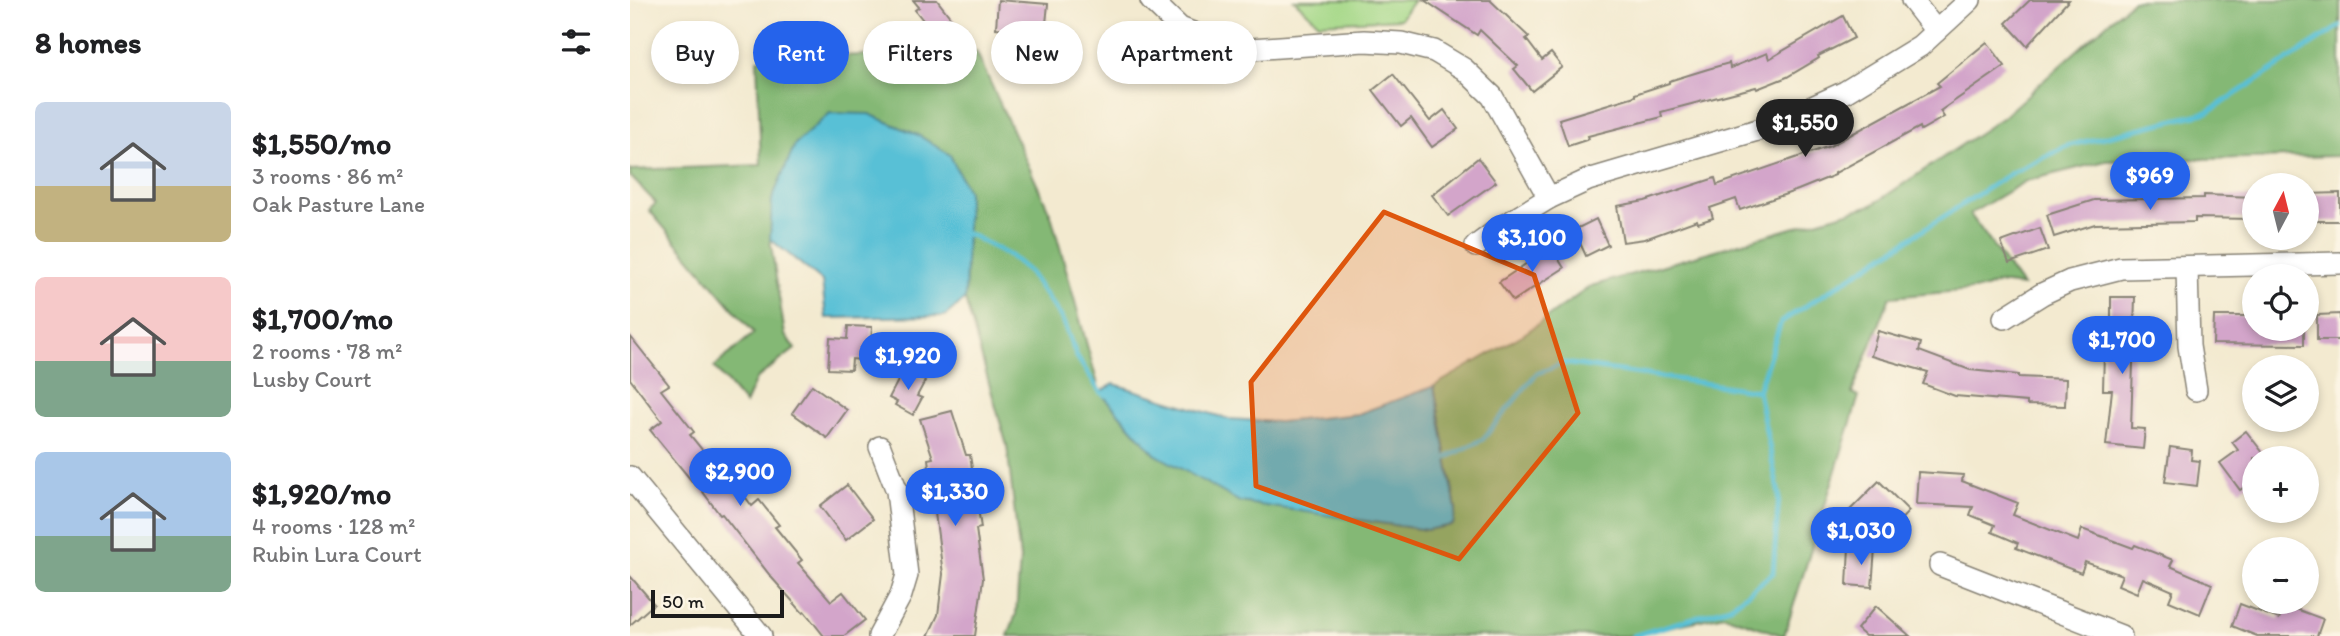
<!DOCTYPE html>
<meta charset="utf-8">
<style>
body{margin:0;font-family:Itim,sans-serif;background:#f6f6f6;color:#202124;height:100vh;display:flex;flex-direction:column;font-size:26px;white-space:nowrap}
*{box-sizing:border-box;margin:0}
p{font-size:23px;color:#757577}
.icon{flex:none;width:38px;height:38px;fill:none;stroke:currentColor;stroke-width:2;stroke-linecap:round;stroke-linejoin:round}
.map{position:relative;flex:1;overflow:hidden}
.details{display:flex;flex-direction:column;background:#fff;width:630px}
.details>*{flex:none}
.hud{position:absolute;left:21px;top:21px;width:665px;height:63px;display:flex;gap:14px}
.needle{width:46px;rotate:7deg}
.fabs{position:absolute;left:1612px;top:173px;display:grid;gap:14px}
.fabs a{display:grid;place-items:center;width:77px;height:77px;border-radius:50%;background:#fff;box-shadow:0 4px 10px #0003;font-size:35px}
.scale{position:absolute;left:21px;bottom:18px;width:133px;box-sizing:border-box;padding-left:7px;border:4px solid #1c1c1c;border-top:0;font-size:19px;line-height:24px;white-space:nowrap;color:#1c1c1c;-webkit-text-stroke:5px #fcf5e5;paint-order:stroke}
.price{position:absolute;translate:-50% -60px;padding:0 16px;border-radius:24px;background:#2563eb;color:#fff;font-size:23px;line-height:46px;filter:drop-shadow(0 2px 4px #0008)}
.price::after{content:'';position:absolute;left:50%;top:42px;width:21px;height:16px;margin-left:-10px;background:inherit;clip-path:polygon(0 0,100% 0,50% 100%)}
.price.on{background:#222;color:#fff}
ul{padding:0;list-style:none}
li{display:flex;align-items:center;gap:21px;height:175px;padding:0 35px}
li span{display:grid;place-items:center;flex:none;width:196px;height:140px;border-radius:10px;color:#555}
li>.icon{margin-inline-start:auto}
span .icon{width:84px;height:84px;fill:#fffc;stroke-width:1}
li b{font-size:30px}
h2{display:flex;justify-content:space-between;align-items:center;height:84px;padding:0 35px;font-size:30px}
.tag{padding:0 24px;border-radius:32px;background:#fff;box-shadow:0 4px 10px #0003;font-size:24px;line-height:63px}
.tag.on{background:#2563eb;color:#fff}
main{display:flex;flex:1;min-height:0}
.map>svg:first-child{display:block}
.green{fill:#a5d888;stroke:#607a52;stroke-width:2}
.forest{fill:#84b874;stroke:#506a48;stroke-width:2}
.water{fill:#59c0d6;stroke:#3a6e79;stroke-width:2}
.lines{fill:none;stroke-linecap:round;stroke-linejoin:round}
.stream{stroke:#59c0d6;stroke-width:5}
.building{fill:#d3a5ca}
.minor-casing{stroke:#888376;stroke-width:24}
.minor{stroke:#fff;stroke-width:21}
.marked{fill:#de560d;fill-opacity:0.2;stroke:#de560d;stroke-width:5;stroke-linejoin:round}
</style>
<main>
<section class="details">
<h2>8 homes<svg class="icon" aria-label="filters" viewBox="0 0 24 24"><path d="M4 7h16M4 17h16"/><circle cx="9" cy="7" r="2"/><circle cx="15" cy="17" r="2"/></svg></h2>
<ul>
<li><span style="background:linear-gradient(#c9d6e8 60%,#c2b280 0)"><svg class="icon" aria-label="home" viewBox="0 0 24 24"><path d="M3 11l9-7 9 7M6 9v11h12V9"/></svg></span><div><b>$1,550/mo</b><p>3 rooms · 86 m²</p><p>Oak Pasture Lane</p></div></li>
<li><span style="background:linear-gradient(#f6c9c9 60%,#7fa58c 0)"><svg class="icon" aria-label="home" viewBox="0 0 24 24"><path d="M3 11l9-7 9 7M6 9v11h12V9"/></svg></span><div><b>$1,700/mo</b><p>2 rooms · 78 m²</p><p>Lusby Court</p></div></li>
<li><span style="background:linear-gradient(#a9c7e8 60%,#7fa58c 0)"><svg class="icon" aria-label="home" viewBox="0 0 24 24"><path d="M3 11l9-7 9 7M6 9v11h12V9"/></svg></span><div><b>$1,920/mo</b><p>4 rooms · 128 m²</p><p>Rubin Lura Court</p></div></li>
</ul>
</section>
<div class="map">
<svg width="1710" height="636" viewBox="0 0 1710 636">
<rect width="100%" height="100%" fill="#fcf5e5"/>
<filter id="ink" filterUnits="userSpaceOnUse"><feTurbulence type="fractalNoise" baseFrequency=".0143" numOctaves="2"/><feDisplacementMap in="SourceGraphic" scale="14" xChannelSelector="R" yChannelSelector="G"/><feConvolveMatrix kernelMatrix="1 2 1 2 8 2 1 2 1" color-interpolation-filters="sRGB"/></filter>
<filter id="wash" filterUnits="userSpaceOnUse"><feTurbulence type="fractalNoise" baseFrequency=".00686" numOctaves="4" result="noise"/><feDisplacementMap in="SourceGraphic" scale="28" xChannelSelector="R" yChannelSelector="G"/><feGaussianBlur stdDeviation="1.57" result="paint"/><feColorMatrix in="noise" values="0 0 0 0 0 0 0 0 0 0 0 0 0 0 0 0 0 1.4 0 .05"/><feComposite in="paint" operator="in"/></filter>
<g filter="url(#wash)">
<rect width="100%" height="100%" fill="#f3ead0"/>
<!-- green -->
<path class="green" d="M 664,0 L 784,0 L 770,19 L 689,23 Z"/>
<!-- forest -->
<path class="forest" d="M 1503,0 L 1710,0 L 1710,156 L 1476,161 L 1396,181 L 1340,214 L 1392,286 L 1368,283 L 1353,289 L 1260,297 L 1222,393 L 1229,396 L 1154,636 L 1094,615 L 997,636 L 378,636 L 386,614 L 390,559 L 377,446 L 335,299 L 338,192 L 140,239 L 155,335 L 165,349 L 126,379 L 115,404 L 84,367 L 124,333 L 19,210 L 26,203 L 0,176 L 0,170 L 131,165 L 127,59 L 346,51 L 421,215 L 470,392 L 525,454 L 826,509 L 804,386 L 894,334 L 961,286 L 1242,205 L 1373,117 Z"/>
<!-- water -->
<g class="water">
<path d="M 200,113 L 239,114 L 288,135 L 320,155 L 338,192 L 335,299 L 315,316 L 196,318 L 192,281 L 140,239 L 142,199 L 165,144 Z"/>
<path d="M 484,384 L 598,419 L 649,422 L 728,414 L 804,386 L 826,509 L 823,525 L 796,530 L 610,502 L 525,454 L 470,392 Z"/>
</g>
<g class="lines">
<!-- stream -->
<g class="stream">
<path d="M 332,233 L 341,235 L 380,256 L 400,273 L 431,317 L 447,357 L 470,392 L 475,395"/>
<path d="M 812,462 L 816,458 L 853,439 L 906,374 L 934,363 L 1128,391"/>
<path d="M 1003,636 L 1100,607 L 1143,573 L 1149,495 L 1128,391 L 1151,322 L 1381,173 L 1437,146 L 1578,112 L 1710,26"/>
</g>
</g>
<g id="blocks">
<!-- building -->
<g class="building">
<path d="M 283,0 L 307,0 L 334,35 L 316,49 L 285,10 L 289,7 Z"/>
<path d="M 368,0 L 418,4 L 415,33 L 366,28 Z"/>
<path d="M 794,0 L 860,0 L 899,37 L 896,39 L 912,60 L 921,53 L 932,67 L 902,91 L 884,69 L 888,66 L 850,30 L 847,35 Z"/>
<path d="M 1400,0 L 1439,0 L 1397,46 L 1376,23 Z"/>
<path d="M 1213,16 L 1224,38 L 1188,56 L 1189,58 L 1157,77 L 1127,89 L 1126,87 L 1031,112 L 1032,117 L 958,136 L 959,139 L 938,146 L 929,119 L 1005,96 L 1005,94 L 1039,83 L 1039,81 L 1078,69 L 1099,63 L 1100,68 L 1137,53 L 1139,59 Z"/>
<path d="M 1357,42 L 1375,66 L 1310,111 L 1314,117 L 1291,130 L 1290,127 L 1205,173 L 1205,175 L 1168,190 L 1110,210 L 1106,199 L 1080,208 L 1083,218 L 1068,223 L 1067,220 L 1015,239 L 993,242 L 987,206 L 1015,201 L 1085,178 L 1087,185 L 1200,146 L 1310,86 L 1307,83 Z"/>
<path d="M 763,74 L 800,121 L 814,110 L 828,129 L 802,147 L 781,118 L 771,126 L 743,90 Z"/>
<path d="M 848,158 L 866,182 L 818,216 L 802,195 Z"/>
<path d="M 1710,193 L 1710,221 L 1676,221 L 1676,194 Z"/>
<path d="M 1574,195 L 1624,197 L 1624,219 L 1565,218 L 1565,222 L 1465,224 L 1424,237 L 1417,215 L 1464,200 L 1574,198 Z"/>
<path d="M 966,219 L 978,245 L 956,256 L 944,230 Z"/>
<path d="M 1410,228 L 1418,250 L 1379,263 L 1371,242 Z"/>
<path d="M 921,247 L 934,268 L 883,301 L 869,282 Z"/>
<path d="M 1481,297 L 1505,297 L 1501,428 L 1515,429 L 1513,449 L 1476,445 L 1482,390 L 1473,390 L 1474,352 L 1481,352 Z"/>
<path d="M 1710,314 L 1710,340 L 1687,340 L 1687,315 Z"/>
<path d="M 1584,316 L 1624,316 L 1624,329 L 1674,329 L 1674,345 L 1583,344 Z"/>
<path d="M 218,326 L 242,327 L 240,361 L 222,359 L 221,370 L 198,369 L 200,338 L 217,339 Z"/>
<path d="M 1248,331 L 1291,343 L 1289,351 L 1340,370 L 1388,375 L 1388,377 L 1436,379 L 1435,406 L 1397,405 L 1397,402 L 1325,396 L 1293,384 L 1298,372 L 1241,356 Z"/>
<path d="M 0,336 L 39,385 L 31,390 L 64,432 L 60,435 L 95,478 L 99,475 L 122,506 L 129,500 L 149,525 L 145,527 L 172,560 L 168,563 L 201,601 L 213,592 L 235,620 L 214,636 L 194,636 L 175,612 L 173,613 L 142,578 L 92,514 L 90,515 L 67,484 L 65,485 L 20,430 L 32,421 L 0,379 Z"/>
<path d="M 274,369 L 295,381 L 287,396 L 292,398 L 283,415 L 265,405 L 267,402 L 259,398 Z"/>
<path d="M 182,385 L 217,410 L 197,438 L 162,413 Z"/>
<path d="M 322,411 L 336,455 L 340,455 L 351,528 L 346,529 L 353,579 L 345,636 L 298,636 L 308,615 L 313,574 L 298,459 L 303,458 L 290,419 Z"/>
<path d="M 1616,431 L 1637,458 L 1624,458 L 1624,480 L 1610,490 L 1590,463 L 1608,450 L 1602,442 Z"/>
<path d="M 1540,447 L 1562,450 L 1561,460 L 1570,461 L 1567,486 L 1535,482 Z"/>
<path d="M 1288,472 L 1333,475 L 1332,481 L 1388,503 L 1383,515 L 1448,541 L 1452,529 L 1503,548 L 1505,545 L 1543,560 L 1540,566 L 1582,584 L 1570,614 L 1539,601 L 1543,591 L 1513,578 L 1507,593 L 1488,585 L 1492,575 L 1455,562 L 1451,573 L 1386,548 L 1388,543 L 1362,532 L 1365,525 L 1340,515 L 1343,507 L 1286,504 Z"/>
<path d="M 1249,481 L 1279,511 L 1263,528 L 1261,525 L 1248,538 L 1220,510 Z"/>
<path d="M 217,485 L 243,519 L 216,540 L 190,506 Z"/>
<path d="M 1219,547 L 1245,549 L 1242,587 L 1217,585 Z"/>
<path d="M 0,576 L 24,604 L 0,625 Z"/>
<path d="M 1610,604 L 1649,619 L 1655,605 L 1693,619 L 1687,636 L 1627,636 L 1602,626 Z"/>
<path d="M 1246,606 L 1280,636 L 1235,636 L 1227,629 Z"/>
</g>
</g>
</g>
<g filter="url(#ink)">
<use href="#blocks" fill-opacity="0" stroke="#888376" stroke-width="2"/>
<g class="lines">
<!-- minor casing -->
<g class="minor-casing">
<g id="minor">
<path d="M 521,0 L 550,28 L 606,50 L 734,41 L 771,43 L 804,51 L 834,69 L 862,96 L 919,198"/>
<path d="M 1282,0 L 1306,31"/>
<path d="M 846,246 L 869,229 L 919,198 L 958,180 L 1141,126 L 1215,92 L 1290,46 L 1340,0"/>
<path d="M 1557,268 L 1559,346 L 1566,390"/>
<path d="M 1374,318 L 1412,294 L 1440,281 L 1491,268 L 1710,263"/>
<path d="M 0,477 L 131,636"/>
<path d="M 1310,565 L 1491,636"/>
<path d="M 249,636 L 271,595 L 277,575 L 267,491 L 250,447"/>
</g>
</g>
<!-- minor -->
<use href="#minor" class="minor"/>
</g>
</g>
<!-- marked area -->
<path class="marked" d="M 754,212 L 904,275 L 948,413 L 829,559 L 626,486 L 621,382 Z"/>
</svg>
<div class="fabs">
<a><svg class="needle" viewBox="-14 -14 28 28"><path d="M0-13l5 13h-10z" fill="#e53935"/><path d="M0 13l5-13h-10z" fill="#757577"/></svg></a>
<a><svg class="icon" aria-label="locate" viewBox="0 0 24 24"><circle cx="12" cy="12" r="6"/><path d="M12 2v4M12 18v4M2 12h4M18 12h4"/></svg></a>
<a><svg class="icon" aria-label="layers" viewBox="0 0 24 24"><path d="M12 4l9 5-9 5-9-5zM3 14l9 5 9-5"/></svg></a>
<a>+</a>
<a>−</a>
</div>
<div class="scale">50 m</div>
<b class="price on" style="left:1175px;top:159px">$1,550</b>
<b class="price" style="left:1520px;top:212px">$969</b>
<b class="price" style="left:902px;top:274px">$3,100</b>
<b class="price" style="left:1492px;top:376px">$1,700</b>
<b class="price" style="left:278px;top:392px">$1,920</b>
<b class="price" style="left:110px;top:508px">$2,900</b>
<b class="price" style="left:325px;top:528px">$1,330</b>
<b class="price" style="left:1231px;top:567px">$1,030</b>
<div class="hud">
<a class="tag">Buy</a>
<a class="tag on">Rent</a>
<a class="tag">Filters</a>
<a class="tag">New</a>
<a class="tag">Apartment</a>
</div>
</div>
</main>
